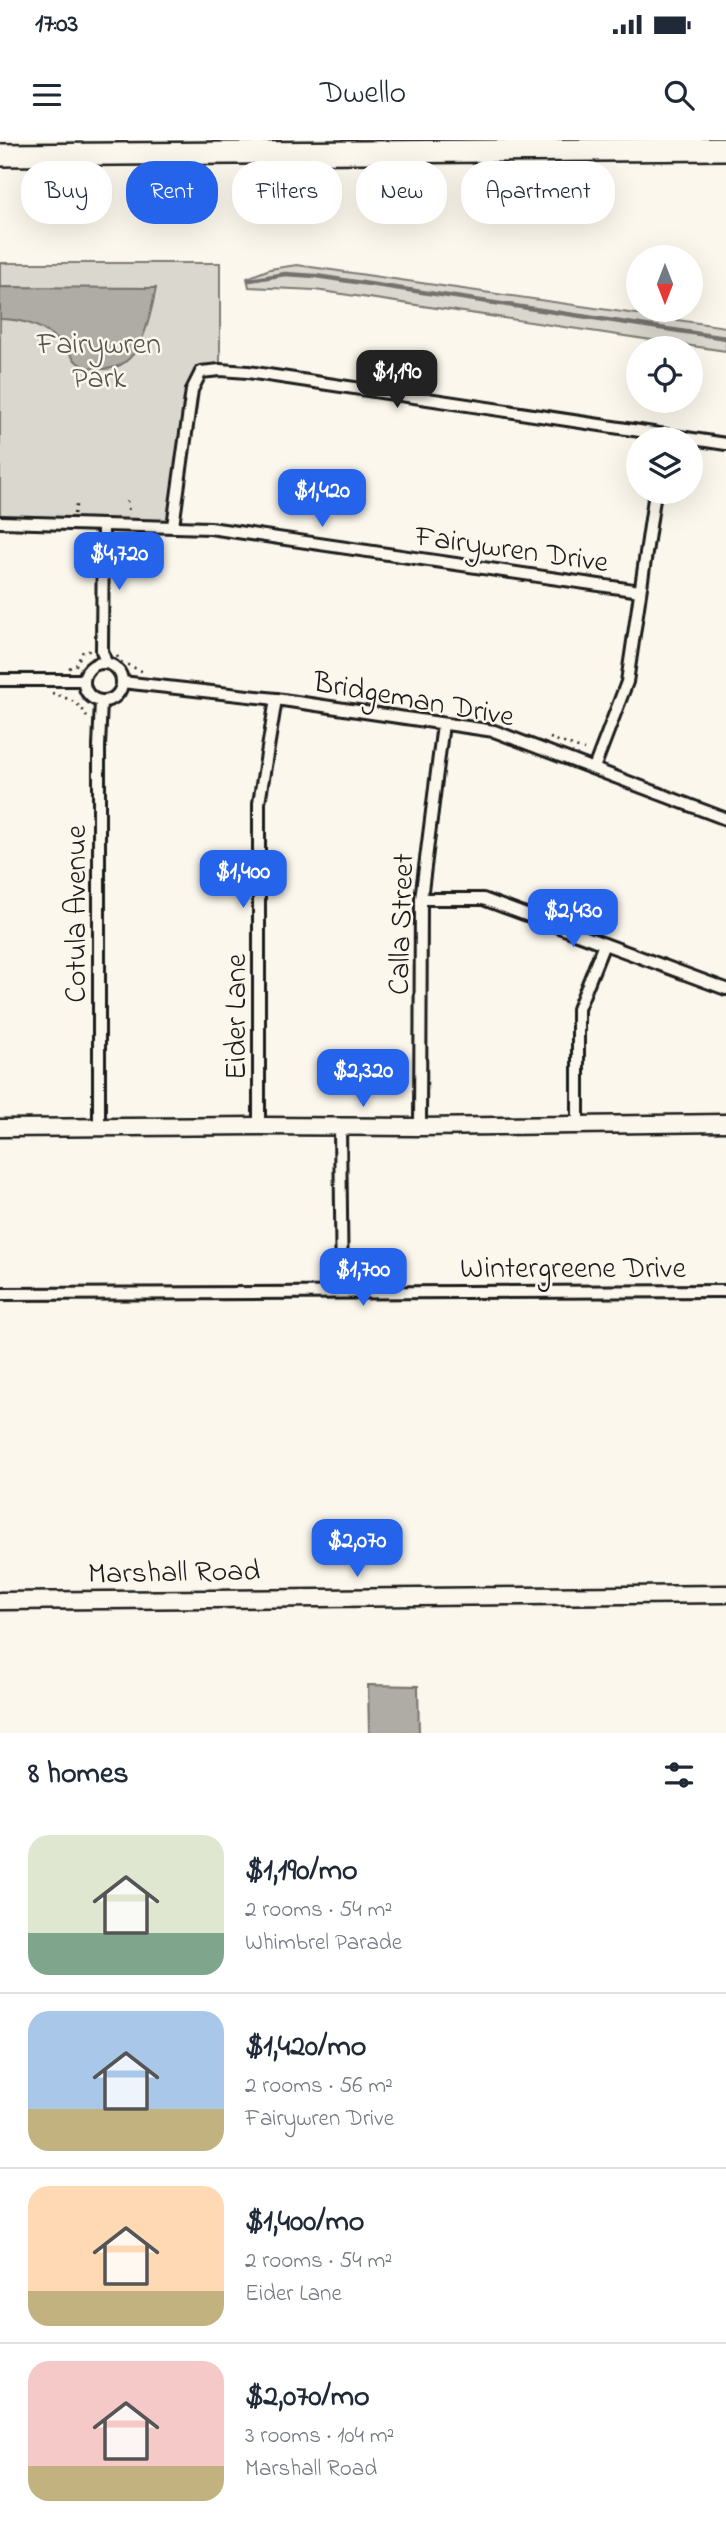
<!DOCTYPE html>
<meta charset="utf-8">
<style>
body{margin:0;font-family:"Indie Flower",sans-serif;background:#f2f2f3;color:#1f2937;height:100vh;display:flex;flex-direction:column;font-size:26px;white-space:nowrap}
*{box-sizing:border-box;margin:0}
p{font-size:23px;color:#747a83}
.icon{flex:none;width:38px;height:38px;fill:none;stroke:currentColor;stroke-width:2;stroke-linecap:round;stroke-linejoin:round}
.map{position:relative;height:1593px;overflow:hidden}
.drawer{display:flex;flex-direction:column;background:#fff;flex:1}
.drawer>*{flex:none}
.top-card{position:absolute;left:21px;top:21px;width:684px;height:63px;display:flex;gap:14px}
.needle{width:46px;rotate:180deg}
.controls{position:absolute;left:626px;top:105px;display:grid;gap:14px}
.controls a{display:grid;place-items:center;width:77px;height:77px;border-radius:50%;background:#fff;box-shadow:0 7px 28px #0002;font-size:35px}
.price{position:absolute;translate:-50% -60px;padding:0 16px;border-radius:14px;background:#2563eb;color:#fff;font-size:23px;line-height:46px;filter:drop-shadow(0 2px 4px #0008)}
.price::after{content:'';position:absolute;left:50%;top:42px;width:21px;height:16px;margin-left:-10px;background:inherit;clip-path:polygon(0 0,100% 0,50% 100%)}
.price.current{background:#222;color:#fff}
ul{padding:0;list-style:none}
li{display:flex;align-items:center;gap:21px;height:175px;padding:0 28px}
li+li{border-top:2px solid #e0e1e3}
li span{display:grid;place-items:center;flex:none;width:196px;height:140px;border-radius:21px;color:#555}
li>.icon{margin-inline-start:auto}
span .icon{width:84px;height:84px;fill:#fffc;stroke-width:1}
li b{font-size:30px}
h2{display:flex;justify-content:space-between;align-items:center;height:84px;padding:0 28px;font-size:30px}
.chip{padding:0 24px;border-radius:28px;background:#fff;box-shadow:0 7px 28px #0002;font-size:24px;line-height:63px}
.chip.current{background:#2563eb;color:#fff}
.status{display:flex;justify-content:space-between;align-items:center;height:49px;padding:0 35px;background:#fff;direction:ltr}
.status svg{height:19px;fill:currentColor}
header{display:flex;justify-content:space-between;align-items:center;height:91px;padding:0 28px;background:#fff;font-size:32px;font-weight:600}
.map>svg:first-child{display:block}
.green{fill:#dad7ce;stroke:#7b7a75;stroke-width:2}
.water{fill:#afaca5;stroke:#74726e;stroke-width:2}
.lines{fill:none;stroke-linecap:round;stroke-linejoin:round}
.stream{stroke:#74726e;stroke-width:4.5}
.street-casing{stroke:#1c1c1c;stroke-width:16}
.secondary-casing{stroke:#1c1c1c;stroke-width:21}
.highway-casing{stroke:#1c1c1c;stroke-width:26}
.path{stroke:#1c1c1c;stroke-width:2.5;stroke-dasharray:2 5;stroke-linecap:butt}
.street{stroke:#fbf7ec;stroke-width:10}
.secondary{stroke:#fbf7ec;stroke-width:16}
.highway{stroke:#fbf7ec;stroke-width:21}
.labels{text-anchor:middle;stroke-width:5;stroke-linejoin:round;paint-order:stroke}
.park-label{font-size:30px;fill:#555451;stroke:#fbf7ec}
.street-label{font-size:30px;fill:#1c1c1c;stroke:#fbf7ec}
</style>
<div class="status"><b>17:03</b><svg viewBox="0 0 49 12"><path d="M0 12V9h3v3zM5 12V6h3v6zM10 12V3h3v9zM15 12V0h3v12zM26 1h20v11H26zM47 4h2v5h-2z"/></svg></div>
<header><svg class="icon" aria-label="menu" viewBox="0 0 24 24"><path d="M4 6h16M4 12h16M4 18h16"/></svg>Dwello<svg class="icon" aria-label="search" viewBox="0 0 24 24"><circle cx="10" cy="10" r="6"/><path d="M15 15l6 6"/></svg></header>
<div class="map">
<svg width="726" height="1593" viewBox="0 0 726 1593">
<rect width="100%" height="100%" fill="#fbf7ec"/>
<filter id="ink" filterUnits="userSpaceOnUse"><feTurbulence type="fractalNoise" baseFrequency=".0143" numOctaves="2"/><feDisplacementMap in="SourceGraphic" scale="14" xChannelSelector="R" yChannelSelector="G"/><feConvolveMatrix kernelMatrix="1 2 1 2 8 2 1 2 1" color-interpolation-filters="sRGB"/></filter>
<g filter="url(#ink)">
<!-- green -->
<g class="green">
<path d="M 0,123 L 220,123 L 220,230 L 201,232 L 192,250 L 173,386 L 0,382 Z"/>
<path d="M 297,125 L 726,187 L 726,211 L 315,150 L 249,147 L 247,138 L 270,129 Z"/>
</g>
<!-- water -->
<g class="water">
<path d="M 0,147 L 156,148 C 150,176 142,229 104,229 C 95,229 86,228 78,223 C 72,218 69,211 64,206 C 47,188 24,179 0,179 Z"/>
<path d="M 368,1545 L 418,1546 L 419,1593 L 369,1593 Z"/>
</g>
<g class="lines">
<!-- stream -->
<path class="stream" d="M 250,140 L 285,134 L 316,136 L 726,198"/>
<!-- street casing -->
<g class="street-casing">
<g id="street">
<path d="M 0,382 L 210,388 L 640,451"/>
<path d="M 103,385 L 102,511 L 106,523"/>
<path d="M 173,386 L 192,250 L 201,232 L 220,230 L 248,232 L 726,304"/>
<circle cx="103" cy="542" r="19"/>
<path d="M 0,540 L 84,540"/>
<path d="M 122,542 L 276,559 L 494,591 L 726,679"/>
<path d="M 594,628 L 627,542 L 655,352"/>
<path d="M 421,759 L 483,759 L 726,849"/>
<path d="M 578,983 L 578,869 L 604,804"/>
<path d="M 259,986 L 259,663 L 276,559"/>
<path d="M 340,987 L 342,1152"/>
<path d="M 420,987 L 421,759 L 443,584"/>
<path d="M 99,988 L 99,607 L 101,561"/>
<path d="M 0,1154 L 726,1151"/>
</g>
</g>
<!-- secondary casing -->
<g class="secondary-casing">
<g id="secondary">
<path d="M 0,988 L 259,986 L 420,987 L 726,983"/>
<path d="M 0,1461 L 726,1454"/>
</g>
</g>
<!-- highway casing -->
<g class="highway-casing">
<path id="highway" d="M 0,15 L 726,9"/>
</g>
<!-- path -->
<g class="path">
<path d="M 127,361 L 129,375"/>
<path d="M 74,374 L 77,362"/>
<path d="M 117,516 L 121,522 L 144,532"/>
<path d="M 69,528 L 76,525 L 83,511 L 92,511"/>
<path d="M 52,553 C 67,558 82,563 87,578"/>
<path d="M 550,598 L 584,610"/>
</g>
<!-- street -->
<use href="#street" class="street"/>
<!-- secondary -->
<use href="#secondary" class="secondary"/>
<!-- highway -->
<use href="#highway" class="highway"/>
</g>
</g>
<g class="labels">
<!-- park labels -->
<g class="park-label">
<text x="99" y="213">Fairywren<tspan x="99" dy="34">Park</tspan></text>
</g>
<!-- street labels -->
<g class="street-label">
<text transform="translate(512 408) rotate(8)" y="10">Fairywren Drive</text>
<text transform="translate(414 558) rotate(10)" y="10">Bridgeman Drive</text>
<text transform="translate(75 774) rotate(-90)" y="10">Cotula Avenue</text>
<text transform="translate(400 784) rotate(-88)" y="10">Calla Street</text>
<text transform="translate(235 877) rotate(-90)" y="10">Eider Lane</text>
<text x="573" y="1137">Wintergreene Drive</text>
<text transform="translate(174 1431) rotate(-1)" y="10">Marshall Road</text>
</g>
</g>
</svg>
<div class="controls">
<a><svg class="needle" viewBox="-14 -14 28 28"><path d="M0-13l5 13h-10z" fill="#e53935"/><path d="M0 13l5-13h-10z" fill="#747a83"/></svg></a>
<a><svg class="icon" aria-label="locate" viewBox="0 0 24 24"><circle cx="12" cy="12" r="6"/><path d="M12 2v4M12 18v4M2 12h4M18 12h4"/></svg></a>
<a><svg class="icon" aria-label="layers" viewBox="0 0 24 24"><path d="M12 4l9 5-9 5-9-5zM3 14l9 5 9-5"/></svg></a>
</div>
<b class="price current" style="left:397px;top:270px">$1,190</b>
<b class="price" style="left:322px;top:389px">$1,420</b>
<b class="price" style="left:119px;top:452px">$4,720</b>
<b class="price" style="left:243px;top:770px">$1,400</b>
<b class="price" style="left:573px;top:809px">$2,430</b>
<b class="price" style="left:363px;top:969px">$2,320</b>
<b class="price" style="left:363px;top:1168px">$1,700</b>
<b class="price" style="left:357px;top:1439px">$2,070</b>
<div class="top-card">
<a class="chip">Buy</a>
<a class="chip current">Rent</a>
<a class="chip">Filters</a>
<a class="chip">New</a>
<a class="chip">Apartment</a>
</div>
</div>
<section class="drawer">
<h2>8 homes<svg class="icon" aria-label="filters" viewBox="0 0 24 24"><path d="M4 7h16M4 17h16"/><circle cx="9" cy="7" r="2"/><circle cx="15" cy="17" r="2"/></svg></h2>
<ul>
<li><span style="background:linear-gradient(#dfe7d0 70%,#7fa58c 0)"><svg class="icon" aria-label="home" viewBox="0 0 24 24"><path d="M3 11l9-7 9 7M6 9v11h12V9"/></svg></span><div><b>$1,190/mo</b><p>2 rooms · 54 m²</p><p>Whimbrel Parade</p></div></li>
<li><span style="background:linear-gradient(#a9c7e8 70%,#c2b280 0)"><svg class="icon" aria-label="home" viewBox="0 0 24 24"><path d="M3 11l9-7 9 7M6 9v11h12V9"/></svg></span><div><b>$1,420/mo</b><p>2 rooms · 56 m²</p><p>Fairywren Drive</p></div></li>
<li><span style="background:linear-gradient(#ffd9b3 75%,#c2b280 0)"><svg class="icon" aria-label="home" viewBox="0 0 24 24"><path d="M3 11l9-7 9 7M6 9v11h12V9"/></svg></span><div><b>$1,400/mo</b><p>2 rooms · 54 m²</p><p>Eider Lane</p></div></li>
<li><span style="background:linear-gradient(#f6c9c9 75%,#c2b280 0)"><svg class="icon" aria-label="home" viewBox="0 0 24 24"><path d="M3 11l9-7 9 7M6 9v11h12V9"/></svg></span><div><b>$2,070/mo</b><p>3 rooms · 104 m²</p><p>Marshall Road</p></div></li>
</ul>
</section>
